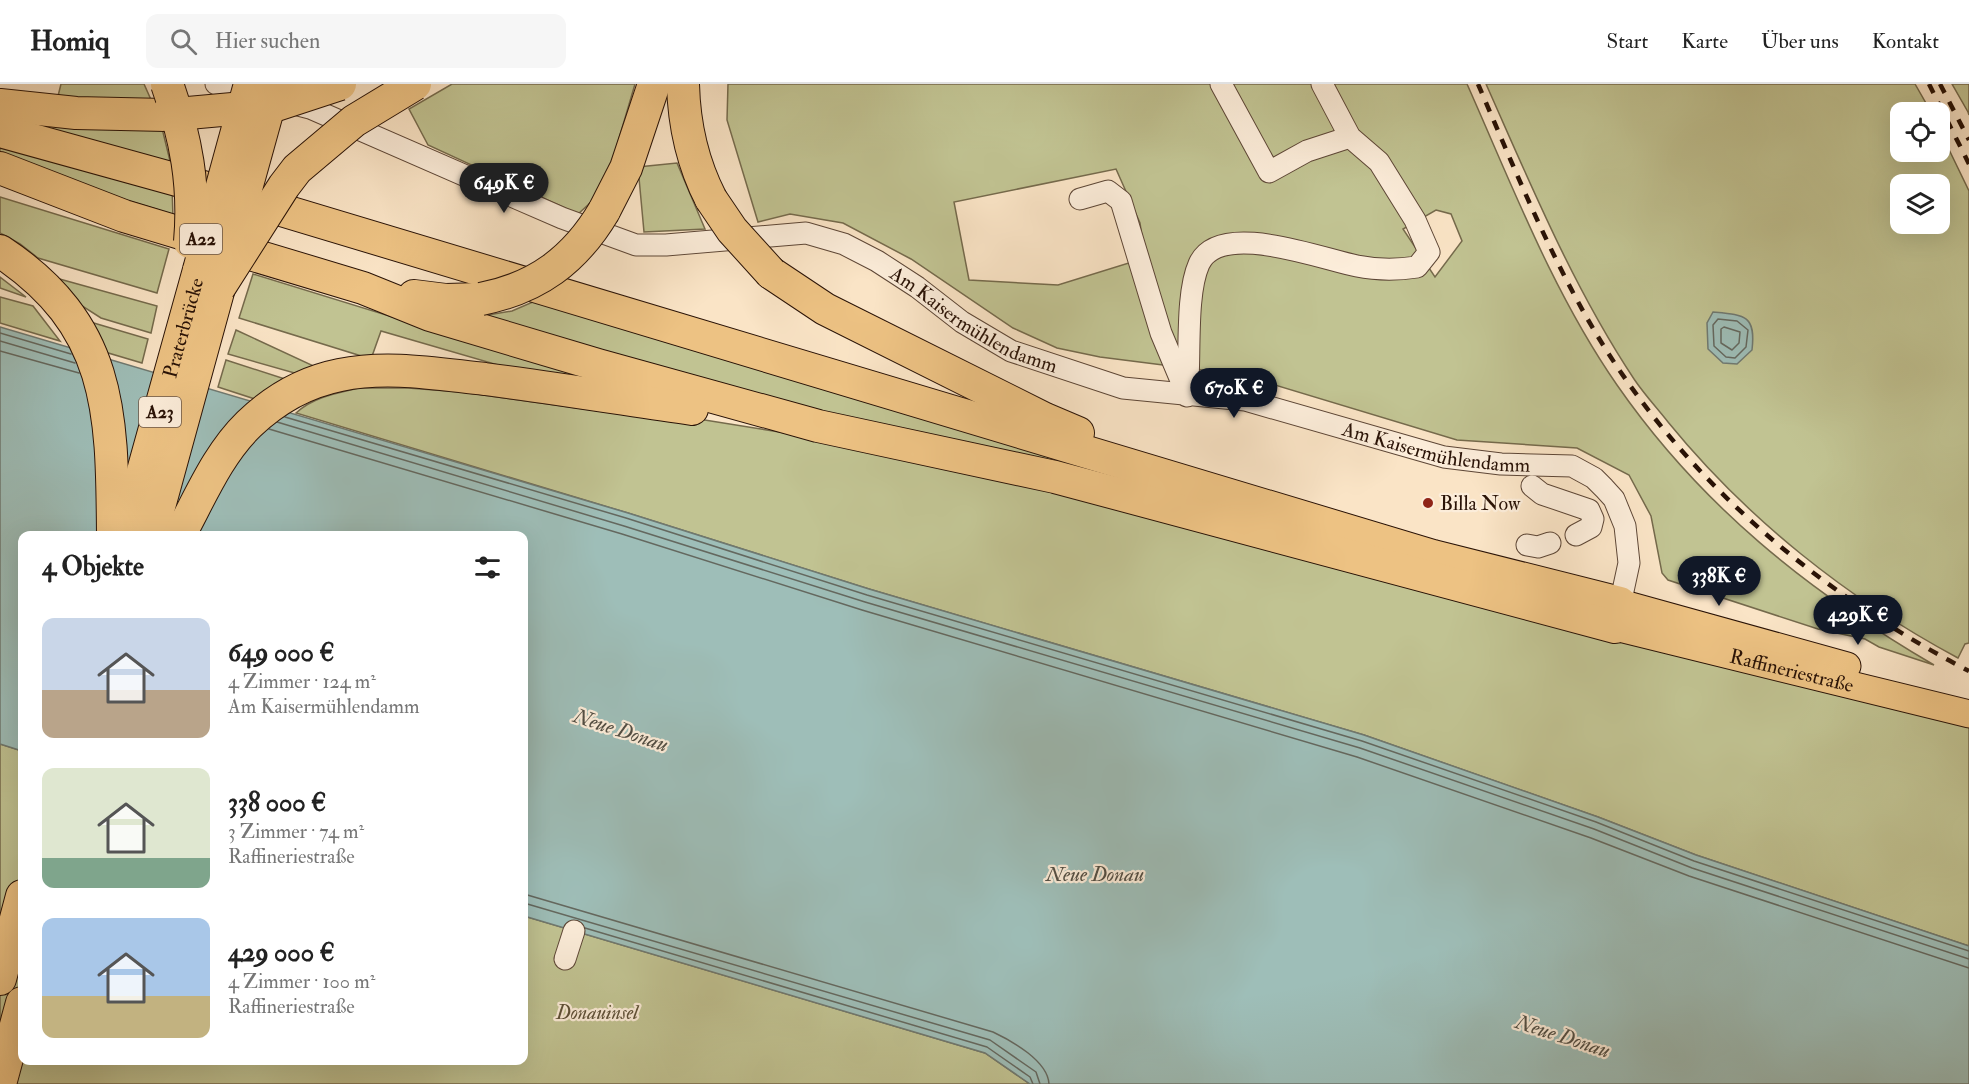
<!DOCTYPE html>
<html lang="de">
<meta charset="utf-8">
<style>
body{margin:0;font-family:"IM FELL Double Pica",serif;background:#f6f6f6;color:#222;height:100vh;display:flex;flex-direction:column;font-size:22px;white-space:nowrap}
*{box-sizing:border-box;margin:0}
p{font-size:20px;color:#767676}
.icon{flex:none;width:33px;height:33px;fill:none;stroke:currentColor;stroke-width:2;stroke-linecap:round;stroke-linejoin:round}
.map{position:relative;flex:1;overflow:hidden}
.sheet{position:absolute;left:18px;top:447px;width:510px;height:534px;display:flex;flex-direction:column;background:#fff;border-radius:12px;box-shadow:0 6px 24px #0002}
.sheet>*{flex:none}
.buttons{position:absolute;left:1890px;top:18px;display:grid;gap:12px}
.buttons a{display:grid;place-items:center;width:60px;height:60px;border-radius:12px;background:#fff;box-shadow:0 6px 24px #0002;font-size:30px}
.price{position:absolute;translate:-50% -51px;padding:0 14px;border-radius:21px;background:#111827;color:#fff;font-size:20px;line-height:39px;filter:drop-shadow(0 2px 3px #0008)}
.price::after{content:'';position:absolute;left:50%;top:36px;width:18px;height:14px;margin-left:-9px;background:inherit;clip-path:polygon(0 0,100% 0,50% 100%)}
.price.selected{background:#222;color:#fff}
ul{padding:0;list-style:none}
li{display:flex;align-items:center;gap:18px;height:150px;padding:0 24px}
li span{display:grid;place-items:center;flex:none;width:168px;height:120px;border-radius:12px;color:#555}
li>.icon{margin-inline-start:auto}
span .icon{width:72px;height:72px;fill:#fffc;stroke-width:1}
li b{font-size:26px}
h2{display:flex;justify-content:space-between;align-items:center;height:72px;padding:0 24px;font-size:26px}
header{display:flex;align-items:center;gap:36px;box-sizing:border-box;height:84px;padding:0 30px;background:#fff;border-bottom:2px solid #e0e0e0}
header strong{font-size:28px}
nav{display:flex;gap:33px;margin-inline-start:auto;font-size:21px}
.search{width:420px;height:54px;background:#f6f6f6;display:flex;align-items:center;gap:15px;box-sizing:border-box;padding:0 21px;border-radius:12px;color:#767676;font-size:22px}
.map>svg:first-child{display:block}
.green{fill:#c1c392;stroke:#756a4c;stroke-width:1.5;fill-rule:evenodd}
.water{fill:#9ebeb8;stroke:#6f7971;stroke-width:1.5}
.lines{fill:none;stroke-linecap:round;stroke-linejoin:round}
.shore{stroke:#64685f;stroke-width:1.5}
.minor-casing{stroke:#5d4636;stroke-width:23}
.major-casing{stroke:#291206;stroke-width:29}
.highway-casing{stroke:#291206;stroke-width:34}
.minor{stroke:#fcedda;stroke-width:21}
.major{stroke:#edc283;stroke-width:27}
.highway{stroke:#edc283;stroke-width:32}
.rail{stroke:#291206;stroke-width:4.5;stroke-dasharray:10 10;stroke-linecap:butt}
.highway-bridge-casing{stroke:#291206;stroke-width:34;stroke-linecap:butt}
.highway-bridge{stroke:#edc283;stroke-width:32}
.poi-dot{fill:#8f2418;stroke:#fcedda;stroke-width:2}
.labels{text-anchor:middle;stroke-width:4.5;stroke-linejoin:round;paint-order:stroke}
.shield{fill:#fcedda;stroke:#685446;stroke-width:1.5}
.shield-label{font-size:18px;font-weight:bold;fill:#291206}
.street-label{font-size:20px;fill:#291206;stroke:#fcedda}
.poi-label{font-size:20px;fill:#291206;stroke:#fcedda;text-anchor:start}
.park-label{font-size:20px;font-style:italic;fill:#5e5037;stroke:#fcedda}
.water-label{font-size:21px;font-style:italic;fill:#524e44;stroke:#fcedda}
</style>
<header>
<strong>Homiq</strong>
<div class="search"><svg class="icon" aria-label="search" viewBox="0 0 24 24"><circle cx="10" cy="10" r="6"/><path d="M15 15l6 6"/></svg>Hier suchen</div>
<nav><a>Start</a><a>Karte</a><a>Über uns</a><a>Kontakt</a></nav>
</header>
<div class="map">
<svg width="1969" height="1000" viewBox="0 0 1969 1000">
<rect width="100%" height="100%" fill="#fae4c6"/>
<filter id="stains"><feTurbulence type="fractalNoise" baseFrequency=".00333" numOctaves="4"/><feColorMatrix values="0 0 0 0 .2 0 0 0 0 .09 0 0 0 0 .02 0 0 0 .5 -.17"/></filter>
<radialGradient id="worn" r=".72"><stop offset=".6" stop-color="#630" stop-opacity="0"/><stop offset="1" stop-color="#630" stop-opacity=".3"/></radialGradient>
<!-- green -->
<g class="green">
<path d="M 61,0 L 144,0 L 152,18 L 57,16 Z"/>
<path d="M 452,0 L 635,0 L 613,75 L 600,110 L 578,130 L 428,61 L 409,25 Z"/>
<path d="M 728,0 L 1467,0 C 1512,101 1553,209 1617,301 C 1701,422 1808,507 1934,581 L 1879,563 L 1865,555 L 1818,545 L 1668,496 L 1662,489 L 1651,432 L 1629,391 L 1577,364 L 1457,356 L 1242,291 L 1100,273 L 1057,264 L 1013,244 L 911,175 L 843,139 L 790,130 L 758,138 L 727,36 ZM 1116,85 L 1140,139 L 1145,174 L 1058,201 L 969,196 L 954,118 ZM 1436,126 L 1451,130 L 1462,157 L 1435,193 L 1403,145 Z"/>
<path d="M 1486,0 L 1915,0 L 1931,28 L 1900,28 L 1900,68 L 1940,68 L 1940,47 L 1969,107 L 1969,559 L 1965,560 L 1958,574 C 1848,515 1747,435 1668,338 C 1657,324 1644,310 1634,295 C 1573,203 1531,101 1486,0 ZM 1900,100 L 1940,100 L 1940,140 L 1900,140 Z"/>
<path d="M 1952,0 L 1969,0 L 1969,31 L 1968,28 Z"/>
<path d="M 7,34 L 161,40 L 171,81 Z"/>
<path d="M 0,52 L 172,102 L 173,134 L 159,126 L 53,94 L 0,73 Z"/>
<path d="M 677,79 L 705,145 L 644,148 L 638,83 Z"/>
<path d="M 0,113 L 169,165 L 157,209 L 38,174 L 20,160 L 0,149 Z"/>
<path d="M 253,190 L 632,307 L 546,295 L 381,247 L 371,275 L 239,234 Z"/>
<path d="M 0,193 L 26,213 L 0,204 Z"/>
<path d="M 56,194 L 157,222 L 151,249 L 101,234 L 79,220 Z"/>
<path d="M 0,213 L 33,222 L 60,257 L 0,239 Z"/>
<path d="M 542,214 L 1304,448 L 725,308 L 482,232 L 512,227 Z"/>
<path d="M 87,237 L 148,255 L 142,279 L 105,268 Z"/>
<path d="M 236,246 L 318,284 L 298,290 L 228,270 Z"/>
<path d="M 226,276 L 288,296 L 258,316 L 218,303 Z"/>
<path d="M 359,304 L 408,304 L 461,308 L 642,333 L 686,333 L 848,359 L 963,383 L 1969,637 L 1969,862 L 1696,771 L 1598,733 L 1364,651 L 869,505 L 628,429 L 296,329 C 313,313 337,309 359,304 Z"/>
<path d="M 0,660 L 22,667 L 22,976 L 524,976 L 524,832 L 985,969 L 1030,1000 L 0,1000 Z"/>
</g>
<!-- water -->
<g class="water">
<path d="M 1713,228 C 1745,231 1756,231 1752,266 L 1737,280 L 1723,279 L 1708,265 L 1707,239 Z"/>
<path d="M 0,243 L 628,429 L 869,505 L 1364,651 L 1598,733 L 1696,771 L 1969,862 L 1969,1000 L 1030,1000 L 985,969 L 524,832 L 524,452 L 22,452 L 22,667 L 0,660 Z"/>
</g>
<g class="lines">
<!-- shore -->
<g class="shore">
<path d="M 1718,235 L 1737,237 L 1748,246 L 1746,263 L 1735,274 L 1726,273 L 1714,262 L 1713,241 Z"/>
<path d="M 1724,243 L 1740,248 L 1739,259 L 1732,266 L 1721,259 L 1721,245 Z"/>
<path d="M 0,249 L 71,270"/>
<path d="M 0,257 L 75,279"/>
<path d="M 0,267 L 79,289"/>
<path d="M 285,333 L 626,434 L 867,511 L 1362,657 L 1596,738 L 1694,777 L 1969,867"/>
<path d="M 277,338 L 624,442 L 865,518 L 1360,664 L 1594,745 L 1692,784 L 1969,875"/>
<path d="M 269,345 L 622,450 L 862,526 L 1357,673 L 1591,754 L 1689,792 L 1969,884"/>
<path d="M 524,810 L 993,948 C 1012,957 1048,977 1049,1000"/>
<path d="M 524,819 L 990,956 L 1036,988 L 1040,1000"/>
<path d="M 585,844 L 987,963 L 1030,993 L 1033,1000"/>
</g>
<!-- minor casing -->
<g class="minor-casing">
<g id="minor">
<path id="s1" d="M 216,0 L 310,24 L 562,134 L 636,161 L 666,161 L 806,149 L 844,160 L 877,177 L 917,203 L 962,238 L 1011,267 L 1123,304 L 1245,316 L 1444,373 L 1501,380 L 1572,382 L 1594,394 L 1604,404 L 1614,415 L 1625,442 L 1629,479 L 1618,530"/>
<path d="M 1221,0 L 1269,88 L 1307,67 L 1350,53"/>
<path d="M 1080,115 L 1108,107 L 1121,117 L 1161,249 L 1185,306"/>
<path d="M 1187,312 C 1191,276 1185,211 1199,180 C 1219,135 1321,175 1357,182 C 1377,186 1397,186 1417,183 L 1429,168 L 1415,136 L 1379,78 L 1350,53 L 1322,0"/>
<path d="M 1532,402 L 1542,410 L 1589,426 L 1593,435 L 1591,443 L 1576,451"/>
<path d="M 1527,461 L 1538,463 L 1550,459"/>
<path d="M 565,875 L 574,847"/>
</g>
</g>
<!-- major casing -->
<g class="major-casing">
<g id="major">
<path d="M 1620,519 L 1847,582"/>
<path id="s2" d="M 1615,543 L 1969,630"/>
</g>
</g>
<!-- highway casing -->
<g class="highway-casing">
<g id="highway">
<path d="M 683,0 C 684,42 692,78 711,115"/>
<path d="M 0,21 L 76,29 L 166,31"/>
<path d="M 0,47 L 228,110 L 1433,472 L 1620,519"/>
<path d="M 0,84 L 124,132 L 363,204 L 430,231 L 598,281 L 818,342 L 1055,393 L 1615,543"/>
<path d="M 604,127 L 626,84 L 654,0"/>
<path d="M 0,167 C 113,242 112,329 113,452"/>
<path d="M 771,189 L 825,225 L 1045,335 L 1078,349"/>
<path d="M 414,212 L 446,216 L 481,215"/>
<path id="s3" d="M 125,452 L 199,186"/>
<path d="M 151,452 L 219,204"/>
<path d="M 179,452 C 200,414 217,371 249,340 C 274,316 305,298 340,291 C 388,281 437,290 485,295 C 554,304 623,315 692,325"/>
<path d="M 0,895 L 22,812"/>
<path d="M 0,1000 L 22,919"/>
</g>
</g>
<!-- minor -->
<use href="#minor" class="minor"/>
<!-- major -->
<use href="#major" class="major"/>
<!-- highway -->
<use href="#highway" class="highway"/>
<!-- rail -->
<g class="rail">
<path d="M 1478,0 C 1512,79 1545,160 1587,234 C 1675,389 1813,506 1969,587"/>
<path d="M 1929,0 L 1969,80"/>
<path d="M 1940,0 L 1969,56"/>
</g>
<!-- highway-bridge casing -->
<g class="highway-bridge-casing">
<g id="highway-bridge">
<path d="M 167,0 C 186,53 195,102 190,158"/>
<path d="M 166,31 L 276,21 L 340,0"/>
<path d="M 711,115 L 732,146 L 771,189"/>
<path d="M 226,177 L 275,0"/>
<path d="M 199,186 L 250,0"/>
<path d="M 219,204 L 284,102 L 297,85 L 354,37 L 415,0"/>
<path d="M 481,215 C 537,204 575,176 604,127"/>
</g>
</g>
<!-- highway-bridge -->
<use href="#highway-bridge" class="highway-bridge"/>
</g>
<!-- markers -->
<circle class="poi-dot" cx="1428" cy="419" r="6"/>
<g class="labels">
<!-- shield labels -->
<g class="shield">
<rect x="180" y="140" width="42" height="30" rx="4.5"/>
<rect x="139" y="313" width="42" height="30" rx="4.5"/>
</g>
<g class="shield-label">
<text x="201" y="161">A22</text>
<text x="160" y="334">A23</text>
</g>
<!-- street labels -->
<g class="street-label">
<text dy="7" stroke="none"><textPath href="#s1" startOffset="812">Am Kaisermühlendamm</textPath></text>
<text dy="7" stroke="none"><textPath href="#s3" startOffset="216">Praterbrücke</textPath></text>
<text dy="7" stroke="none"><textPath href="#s1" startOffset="1298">Am Kaisermühlendamm</textPath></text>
<text dy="7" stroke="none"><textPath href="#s2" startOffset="182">Raffineriestraße</textPath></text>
</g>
<!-- poi labels -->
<g class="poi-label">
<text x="1440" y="426">Billa Now</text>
</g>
<!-- park labels -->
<g class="park-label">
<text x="597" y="935">Donauinsel</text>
</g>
<!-- water labels -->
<g class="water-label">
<text transform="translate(621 646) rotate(18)" y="7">Neue Donau</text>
<text x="1095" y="797">Neue Donau</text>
<text transform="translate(1563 952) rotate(18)" y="7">Neue Donau</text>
</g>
</g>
<rect width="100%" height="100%" filter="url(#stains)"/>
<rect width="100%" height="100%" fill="url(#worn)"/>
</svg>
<div class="buttons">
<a><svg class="icon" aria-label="locate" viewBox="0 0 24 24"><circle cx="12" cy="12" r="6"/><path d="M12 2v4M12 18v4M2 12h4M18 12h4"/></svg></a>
<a><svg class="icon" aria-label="layers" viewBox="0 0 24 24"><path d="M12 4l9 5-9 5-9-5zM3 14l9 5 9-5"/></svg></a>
</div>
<b class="price selected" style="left:504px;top:130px">649K €</b>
<b class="price" style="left:1234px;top:335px">670K €</b>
<b class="price" style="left:1719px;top:523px">338K €</b>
<b class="price" style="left:1858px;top:562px">429K €</b>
<section class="sheet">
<h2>4 Objekte<svg class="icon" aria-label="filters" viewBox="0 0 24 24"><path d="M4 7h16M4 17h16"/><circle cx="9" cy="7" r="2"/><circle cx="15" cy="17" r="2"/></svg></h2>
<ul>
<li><span style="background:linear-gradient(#c9d6e8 60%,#b9a48a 0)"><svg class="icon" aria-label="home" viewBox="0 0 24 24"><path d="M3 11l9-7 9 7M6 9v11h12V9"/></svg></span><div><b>649 000 €</b><p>4 Zimmer · 124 m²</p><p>Am Kaisermühlendamm</p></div></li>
<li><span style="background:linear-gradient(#dfe7d0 75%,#7fa58c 0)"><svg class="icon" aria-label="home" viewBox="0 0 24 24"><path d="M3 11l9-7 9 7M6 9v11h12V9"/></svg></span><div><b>338 000 €</b><p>3 Zimmer · 74 m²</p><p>Raffineriestraße</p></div></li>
<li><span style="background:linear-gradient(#a9c7e8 65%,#c2b280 0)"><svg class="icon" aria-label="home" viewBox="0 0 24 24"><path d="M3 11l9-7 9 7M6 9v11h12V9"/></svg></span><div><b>429 000 €</b><p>4 Zimmer · 100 m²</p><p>Raffineriestraße</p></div></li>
</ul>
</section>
</div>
